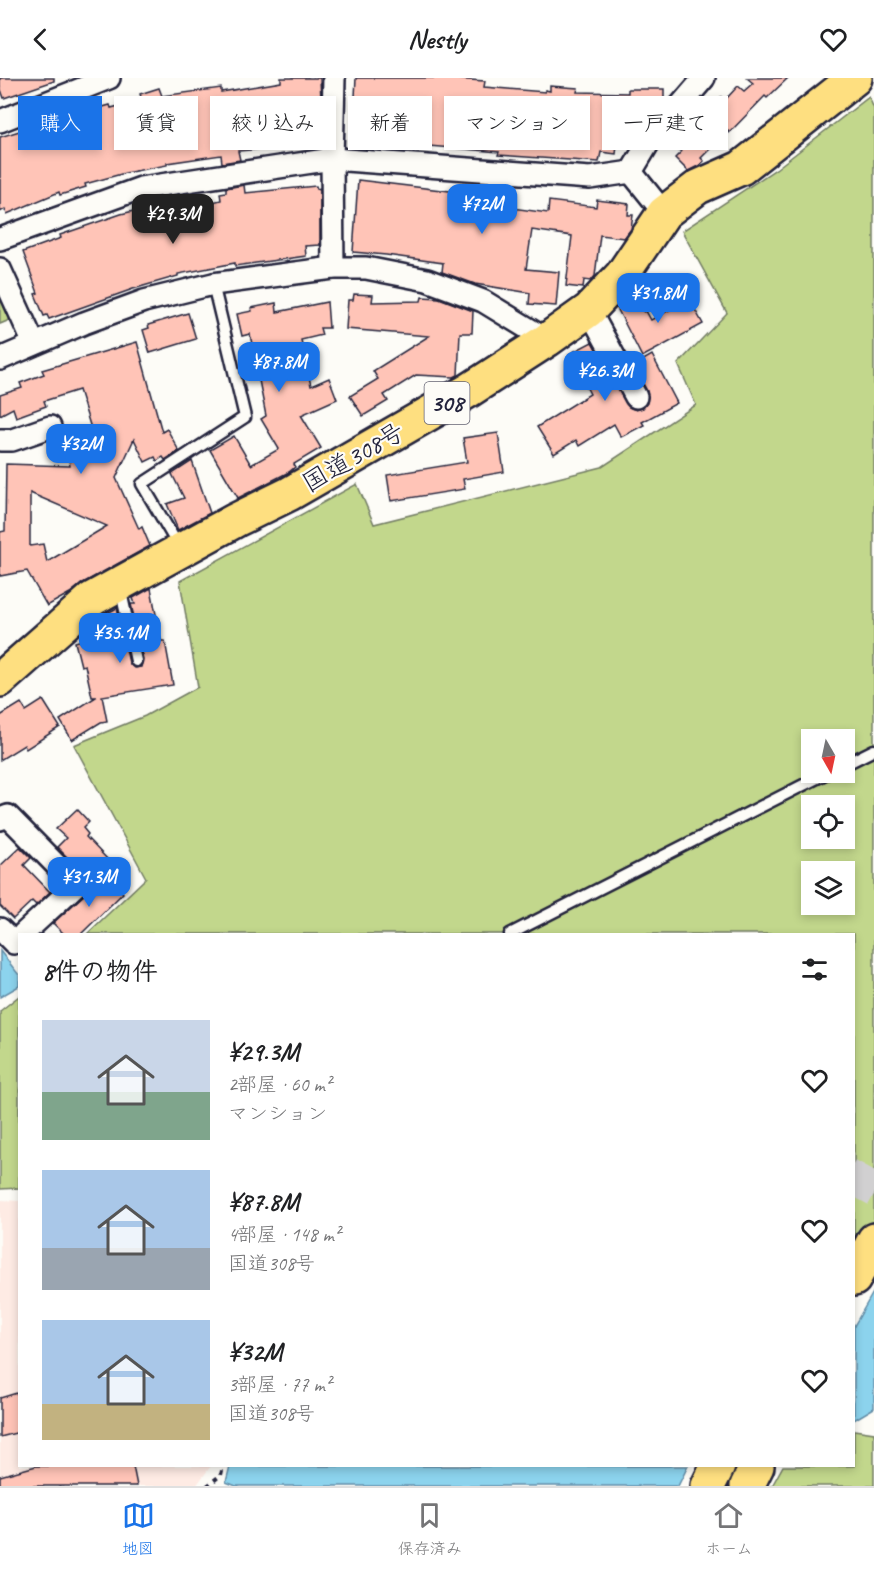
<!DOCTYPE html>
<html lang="ja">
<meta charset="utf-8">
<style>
body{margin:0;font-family:Caveat,"Klee One",sans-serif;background:#f6f6f6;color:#202124;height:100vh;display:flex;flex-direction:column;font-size:22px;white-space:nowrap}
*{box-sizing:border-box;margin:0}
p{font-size:20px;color:#757577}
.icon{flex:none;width:33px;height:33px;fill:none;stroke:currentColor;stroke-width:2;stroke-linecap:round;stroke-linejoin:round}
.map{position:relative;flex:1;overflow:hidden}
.sheet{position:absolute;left:18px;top:855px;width:837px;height:534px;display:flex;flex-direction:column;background:#fff;border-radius:0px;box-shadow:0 3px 9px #0003}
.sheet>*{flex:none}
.guide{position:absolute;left:18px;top:18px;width:838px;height:54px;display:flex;gap:12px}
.needle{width:39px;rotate:171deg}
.tools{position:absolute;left:801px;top:651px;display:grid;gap:12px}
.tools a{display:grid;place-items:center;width:54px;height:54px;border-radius:0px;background:#fff;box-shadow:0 3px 9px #0003;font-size:30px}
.price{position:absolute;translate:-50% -51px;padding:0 14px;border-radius:12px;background:#1a73e8;color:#fff;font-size:20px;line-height:39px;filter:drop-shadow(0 2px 3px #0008)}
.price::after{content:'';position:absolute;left:50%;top:36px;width:18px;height:14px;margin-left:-9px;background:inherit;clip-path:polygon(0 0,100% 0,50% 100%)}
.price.selected{background:#222;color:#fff}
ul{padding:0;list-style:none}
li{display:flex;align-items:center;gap:18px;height:150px;padding:0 24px}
li span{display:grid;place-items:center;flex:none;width:168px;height:120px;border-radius:0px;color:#555}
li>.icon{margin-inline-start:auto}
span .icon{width:72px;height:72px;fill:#fffc;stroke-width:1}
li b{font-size:26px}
h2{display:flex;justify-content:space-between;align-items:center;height:72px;padding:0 24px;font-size:26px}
.tag{padding:0 21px;border-radius:0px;background:#fff;box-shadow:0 3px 9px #0003;font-size:21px;line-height:54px}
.tag.selected{background:#1a73e8;color:#fff}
header{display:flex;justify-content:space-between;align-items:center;height:78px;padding:0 24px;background:#fff;font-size:27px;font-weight:700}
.dock{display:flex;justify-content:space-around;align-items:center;height:84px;border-top:2px solid #e0e0e0;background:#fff;font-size:16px;color:#757577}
.dock a{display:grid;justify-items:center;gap:3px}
.dock .selected{color:#1a73e8}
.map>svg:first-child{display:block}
.built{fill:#feebe4}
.green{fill:#c2d78c;stroke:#727c64;stroke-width:1.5;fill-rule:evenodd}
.water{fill:#8cd3ed;stroke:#628ca6;stroke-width:1.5}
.building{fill:#ffc4b7;stroke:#22223b;stroke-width:1.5;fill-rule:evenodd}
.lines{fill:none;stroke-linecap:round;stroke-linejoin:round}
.motorway-tunnel{stroke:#d1d0d1;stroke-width:33;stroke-dasharray:33 16;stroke-linecap:butt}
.service-casing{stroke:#22223b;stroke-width:15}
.minor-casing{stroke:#22223b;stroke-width:26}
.trunk-casing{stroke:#22223b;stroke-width:38}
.motorway-casing{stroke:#22223b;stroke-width:38}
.path{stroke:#22223b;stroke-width:4;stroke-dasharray:4.5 4.5;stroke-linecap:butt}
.service{stroke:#fdfcf7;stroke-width:10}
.minor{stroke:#fdfcf7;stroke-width:21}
.trunk{stroke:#fedf80;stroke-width:33}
.motorway{stroke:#fedf80;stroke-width:33}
.labels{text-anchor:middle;stroke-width:4.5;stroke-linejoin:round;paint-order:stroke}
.shield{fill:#fdfcf7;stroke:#646373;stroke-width:1.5}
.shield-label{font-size:24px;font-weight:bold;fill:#22223b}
.street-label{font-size:26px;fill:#22223b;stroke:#fdfcf7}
</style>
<header><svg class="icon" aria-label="back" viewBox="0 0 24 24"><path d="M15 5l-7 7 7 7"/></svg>Nestly<svg class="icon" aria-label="heart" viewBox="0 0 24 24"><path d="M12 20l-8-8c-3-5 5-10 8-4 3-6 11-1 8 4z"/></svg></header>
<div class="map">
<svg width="874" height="1408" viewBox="0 0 874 1408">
<rect width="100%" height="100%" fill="#fdfcf7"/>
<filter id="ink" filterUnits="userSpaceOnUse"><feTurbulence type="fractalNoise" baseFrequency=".0167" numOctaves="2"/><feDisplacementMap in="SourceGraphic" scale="12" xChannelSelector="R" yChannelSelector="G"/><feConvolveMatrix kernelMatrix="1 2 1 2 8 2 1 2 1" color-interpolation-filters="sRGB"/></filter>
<g filter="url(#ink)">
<!-- built -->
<path class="built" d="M 0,1122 L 19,1123 L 20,1388 L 211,1388 L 196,1408 L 0,1408 Z"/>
<!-- green -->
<g class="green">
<path d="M 869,19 L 874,31 L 874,1203 L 854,1206 L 854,856 L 87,856 L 146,800 L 74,667 L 145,638 L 198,609 L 180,503 L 357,406 L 374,446 L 602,389 L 696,327 L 678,286 L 727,235 L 682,153 L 776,91 ZM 812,662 L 844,662 L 844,694 L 812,694 ZM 812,728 L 844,728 L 844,760 L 812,760 ZM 812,794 L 844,794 L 844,826 L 812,826 Z"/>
<path d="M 0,217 L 12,241 L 0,246 Z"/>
<path d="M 19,918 L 19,1110 L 0,1111 L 0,933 Z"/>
<path d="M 854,1352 L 874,1355 L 874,1408 L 772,1408 L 783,1388 L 854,1388 Z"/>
</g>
<!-- water -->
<g class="water">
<path d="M 0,873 L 19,897 L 19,908 L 0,919 Z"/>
<path d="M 874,1213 L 874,1330 L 854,1342 L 854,1248 Z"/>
<path d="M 230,1388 L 688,1388 L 678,1408 L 236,1408 L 226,1404 Z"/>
</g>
<!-- building -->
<g class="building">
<path d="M 0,0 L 54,0 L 54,3 L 4,20 L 0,9 Z"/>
<path d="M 281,0 L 320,0 L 321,23 L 317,24 L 319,61 L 312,61 L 313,67 L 238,73 L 240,82 L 222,85 L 221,77 L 167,85 L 167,87 L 125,95 L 85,106 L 86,109 L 60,117 L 59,114 L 7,136 L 5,131 L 0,134 L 0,59 L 58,41 L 56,35 L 72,28 L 75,37 L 110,27 L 111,30 L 142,22 L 140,16 L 159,10 L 162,18 L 221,10 L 221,14 L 281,4 Z"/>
<path d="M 356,0 L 438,0 L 485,3 L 484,9 L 545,14 L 545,12 L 550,13 L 550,8 L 578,10 L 577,14 L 628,15 L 628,11 L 664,11 L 664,27 L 661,30 L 654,31 L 654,39 L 649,41 L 649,44 L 620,43 L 616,76 L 601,74 L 599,84 L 498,77 L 499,74 L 429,68 L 428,72 L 391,66 L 360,65 L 362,19 L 355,19 Z"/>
<path d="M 747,0 L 788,0 L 767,20 L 765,18 L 729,55 L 728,53 L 701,80 L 704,83 L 700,87 L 688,93 L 675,80 L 681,74 L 678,71 L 711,37 L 707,34 L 721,19 L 724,23 L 738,8 L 744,13 L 753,5 Z"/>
<path d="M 358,102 L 491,118 L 490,127 L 548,135 L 549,123 L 596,129 L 597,122 L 629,126 L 628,137 L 633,137 L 631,151 L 624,160 L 600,157 L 595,198 L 591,203 L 584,202 L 583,210 L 566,208 L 572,158 L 532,152 L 526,191 L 559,194 L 556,228 L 529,226 L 530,215 L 475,206 L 442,194 L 443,185 L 386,177 L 353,174 Z"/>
<path d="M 244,107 L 245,115 L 316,108 L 317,111 L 320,110 L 320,167 L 305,168 L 306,178 L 235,188 L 235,185 L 178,196 L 178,198 L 133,211 L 49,241 L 47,237 L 44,238 L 35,216 L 38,215 L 23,174 L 61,160 L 60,157 L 121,136 L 138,132 L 140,141 L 172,134 L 221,122 L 220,115 L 226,114 L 226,110 Z"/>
<path d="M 354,216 L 373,217 L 372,224 L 421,223 L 422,219 L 439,220 L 473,233 L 472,255 L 460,255 L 458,297 L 454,299 L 416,297 L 384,317 L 388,323 L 363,338 L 350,318 L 378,301 L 373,293 L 429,258 L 346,251 L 348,222 L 353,222 Z"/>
<path d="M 635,217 L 644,234 L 646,233 L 651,242 L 689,221 L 703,246 L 642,279 L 617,230 L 623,224 Z"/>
<path d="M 327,224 L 329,250 L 320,250 L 322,257 L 301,262 L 311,308 L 329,300 L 337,321 L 301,337 L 321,370 L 294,386 L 295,389 L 289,394 L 238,420 L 210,372 L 234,358 L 251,387 L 279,371 L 261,341 L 266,338 L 250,256 L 242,258 L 237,236 L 252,233 L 251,230 L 276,225 L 277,234 Z"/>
<path d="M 188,235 L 196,261 L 150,275 L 143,252 L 149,250 L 148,247 Z"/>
<path d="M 137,264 L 162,354 L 167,351 L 179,373 L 165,382 L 163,379 L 157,383 L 155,379 L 145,384 L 134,361 L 116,400 L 139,451 L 142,449 L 150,468 L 83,505 L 70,515 L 47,528 L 27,493 L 0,498 L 0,454 L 5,453 L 6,386 L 70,388 L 66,364 L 94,360 L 79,312 L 44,323 L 46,328 L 16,339 L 13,330 L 0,337 L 0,317 L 22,310 L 20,305 L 44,296 L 42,292 ZM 30,415 L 107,448 L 47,484 L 43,466 L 30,468 Z"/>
<path d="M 592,264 L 629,329 L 636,332 L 643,330 L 647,325 L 647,313 L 633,288 L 652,277 L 677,325 L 642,344 L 644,347 L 621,359 L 614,346 L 579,368 L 576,362 L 554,376 L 537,349 L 590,316 L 569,276 Z"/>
<path d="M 498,355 L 504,394 L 463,401 L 465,411 L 391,423 L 387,397 L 467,384 L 463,360 Z"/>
<path d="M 192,383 L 210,435 L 178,452 L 167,426 L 184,420 L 172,396 Z"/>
<path d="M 151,510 L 161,563 L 165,563 L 173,607 L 102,618 L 107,643 L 101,644 L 72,662 L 60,642 L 96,619 L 92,619 L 85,587 L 81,588 L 75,564 L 104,556 L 100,539 L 117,530 L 129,585 L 134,590 L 141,589 L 143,581 L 131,526 L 135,526 L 133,520 Z"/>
<path d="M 43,622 L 60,649 L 26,671 L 24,667 L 0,682 L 0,638 L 21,625 L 26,633 Z"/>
<path d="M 77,731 L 89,744 L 83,750 L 88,756 L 86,759 L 110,784 L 90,802 L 57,769 L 66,760 L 56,751 Z"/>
<path d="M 20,769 L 31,780 L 24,787 L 50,814 L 36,827 L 32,823 L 13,841 L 0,828 L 0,788 Z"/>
<path d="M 106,797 L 123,815 L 81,856 L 64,856 L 53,845 Z"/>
<path d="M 20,1314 L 20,1354 L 0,1359 L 0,1320 Z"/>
<path d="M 36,1388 L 133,1388 L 137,1408 L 0,1408 L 0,1398 Z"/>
</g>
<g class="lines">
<!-- motorway-tunnel -->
<path class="motorway-tunnel" d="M 854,1119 L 874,1082"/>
<!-- service casing -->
<g class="service-casing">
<g id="service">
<path d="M 179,469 L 142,406 L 245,339 L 213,206"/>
<path d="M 120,509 L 136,583"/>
<path d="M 844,687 L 874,672"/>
<path d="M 510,856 L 829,694"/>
</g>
</g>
<!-- minor casing -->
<g class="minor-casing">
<g id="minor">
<path d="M 0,43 L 109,0"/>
<path d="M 631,94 L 649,64 L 704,0"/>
<path d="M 0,161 L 141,110 L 332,81 L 590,100 L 631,94 L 664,135"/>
<path d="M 333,190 L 332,81 L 334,0"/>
<path d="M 0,191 L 34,266"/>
<path d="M 589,232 L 636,319"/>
<path d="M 0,281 L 84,245 L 144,223 L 213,206 L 333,190 L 366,190 L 427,202 L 483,223 L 547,262"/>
<path d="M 0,362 L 12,362 L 50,349"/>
<path d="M 0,741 L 8,738 L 76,807 L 23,856"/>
<path d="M 0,851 L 14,865 L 20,860"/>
</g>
</g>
<!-- trunk casing -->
<g class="trunk-casing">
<path id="trunk" d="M 0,602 L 92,521 L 236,442 L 289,416 L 468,313 L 547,262 L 589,232 L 622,197 L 664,135 L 698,109 L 741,90 L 855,0"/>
</g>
<!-- motorway casing -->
<g class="motorway-casing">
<g id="motorway">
<path d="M 854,1201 L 874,1162"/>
<path d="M 708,1408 L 718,1388"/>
<path d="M 747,1408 L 757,1388"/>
</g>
</g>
<!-- path -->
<path class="path" d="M 207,1408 L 221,1397 L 223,1388"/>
<!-- service -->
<use href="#service" class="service"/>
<!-- minor -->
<use href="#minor" class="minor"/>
<!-- trunk -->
<use href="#trunk" class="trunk"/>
<!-- motorway -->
<use href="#motorway" class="motorway"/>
</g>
</g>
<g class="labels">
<!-- shield labels -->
<rect class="shield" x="424.5" y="304" width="45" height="42" rx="4.5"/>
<g class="shield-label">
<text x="447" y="333">308</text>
</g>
<!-- street labels -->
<g class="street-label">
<text transform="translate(353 379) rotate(-30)" y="9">国道308号</text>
</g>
</g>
</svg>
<div class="tools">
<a><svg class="needle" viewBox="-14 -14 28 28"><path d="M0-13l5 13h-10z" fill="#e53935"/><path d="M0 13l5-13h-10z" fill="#757577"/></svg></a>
<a><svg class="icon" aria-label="locate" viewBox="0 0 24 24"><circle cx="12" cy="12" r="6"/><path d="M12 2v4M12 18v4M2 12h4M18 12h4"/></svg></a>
<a><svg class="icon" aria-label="layers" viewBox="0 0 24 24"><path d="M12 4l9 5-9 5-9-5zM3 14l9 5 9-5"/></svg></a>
</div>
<b class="price" style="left:482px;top:157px">¥72M</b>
<b class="price selected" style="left:173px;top:167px">¥29.3M</b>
<b class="price" style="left:658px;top:246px">¥31.8M</b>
<b class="price" style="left:279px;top:315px">¥87.8M</b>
<b class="price" style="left:605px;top:324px">¥26.3M</b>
<b class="price" style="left:81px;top:397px">¥32M</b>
<b class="price" style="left:120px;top:586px">¥35.1M</b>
<b class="price" style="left:89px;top:830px">¥31.3M</b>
<div class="guide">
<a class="tag selected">購入</a>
<a class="tag">賃貸</a>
<a class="tag">絞り込み</a>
<a class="tag">新着</a>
<a class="tag">マンション</a>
<a class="tag">一戸建て</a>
</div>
<section class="sheet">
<h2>8件の物件<svg class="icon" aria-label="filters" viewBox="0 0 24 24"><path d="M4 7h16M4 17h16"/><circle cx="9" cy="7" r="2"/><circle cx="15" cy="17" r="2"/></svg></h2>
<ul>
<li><span style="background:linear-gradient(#c9d6e8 60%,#7fa58c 0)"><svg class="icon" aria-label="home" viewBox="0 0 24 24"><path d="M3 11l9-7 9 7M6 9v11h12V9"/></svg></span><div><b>¥29.3M</b><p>2部屋 · 60 m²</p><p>マンション</p></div><svg class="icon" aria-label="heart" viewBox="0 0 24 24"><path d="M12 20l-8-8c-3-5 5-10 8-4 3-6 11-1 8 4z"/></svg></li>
<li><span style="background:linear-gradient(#a9c7e8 65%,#9aa5b1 0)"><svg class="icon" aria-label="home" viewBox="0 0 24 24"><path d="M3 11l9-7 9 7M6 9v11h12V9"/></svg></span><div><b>¥87.8M</b><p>4部屋 · 148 m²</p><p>国道308号</p></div><svg class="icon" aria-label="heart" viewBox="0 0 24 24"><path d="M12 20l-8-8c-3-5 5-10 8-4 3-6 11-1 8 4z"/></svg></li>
<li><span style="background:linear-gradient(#a9c7e8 70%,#c2b280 0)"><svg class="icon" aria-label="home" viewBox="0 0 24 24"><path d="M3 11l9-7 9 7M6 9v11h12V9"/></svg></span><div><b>¥32M</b><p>3部屋 · 77 m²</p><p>国道308号</p></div><svg class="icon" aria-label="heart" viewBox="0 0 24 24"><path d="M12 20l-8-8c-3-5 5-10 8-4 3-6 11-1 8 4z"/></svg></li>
</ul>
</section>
</div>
<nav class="dock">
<a class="selected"><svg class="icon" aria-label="map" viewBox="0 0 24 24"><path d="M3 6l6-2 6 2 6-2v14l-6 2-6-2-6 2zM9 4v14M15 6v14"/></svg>地図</a>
<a><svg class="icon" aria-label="saved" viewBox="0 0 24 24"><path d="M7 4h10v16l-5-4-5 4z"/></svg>保存済み</a>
<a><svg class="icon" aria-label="home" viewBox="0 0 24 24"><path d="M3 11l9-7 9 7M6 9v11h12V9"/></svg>ホーム</a>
</nav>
